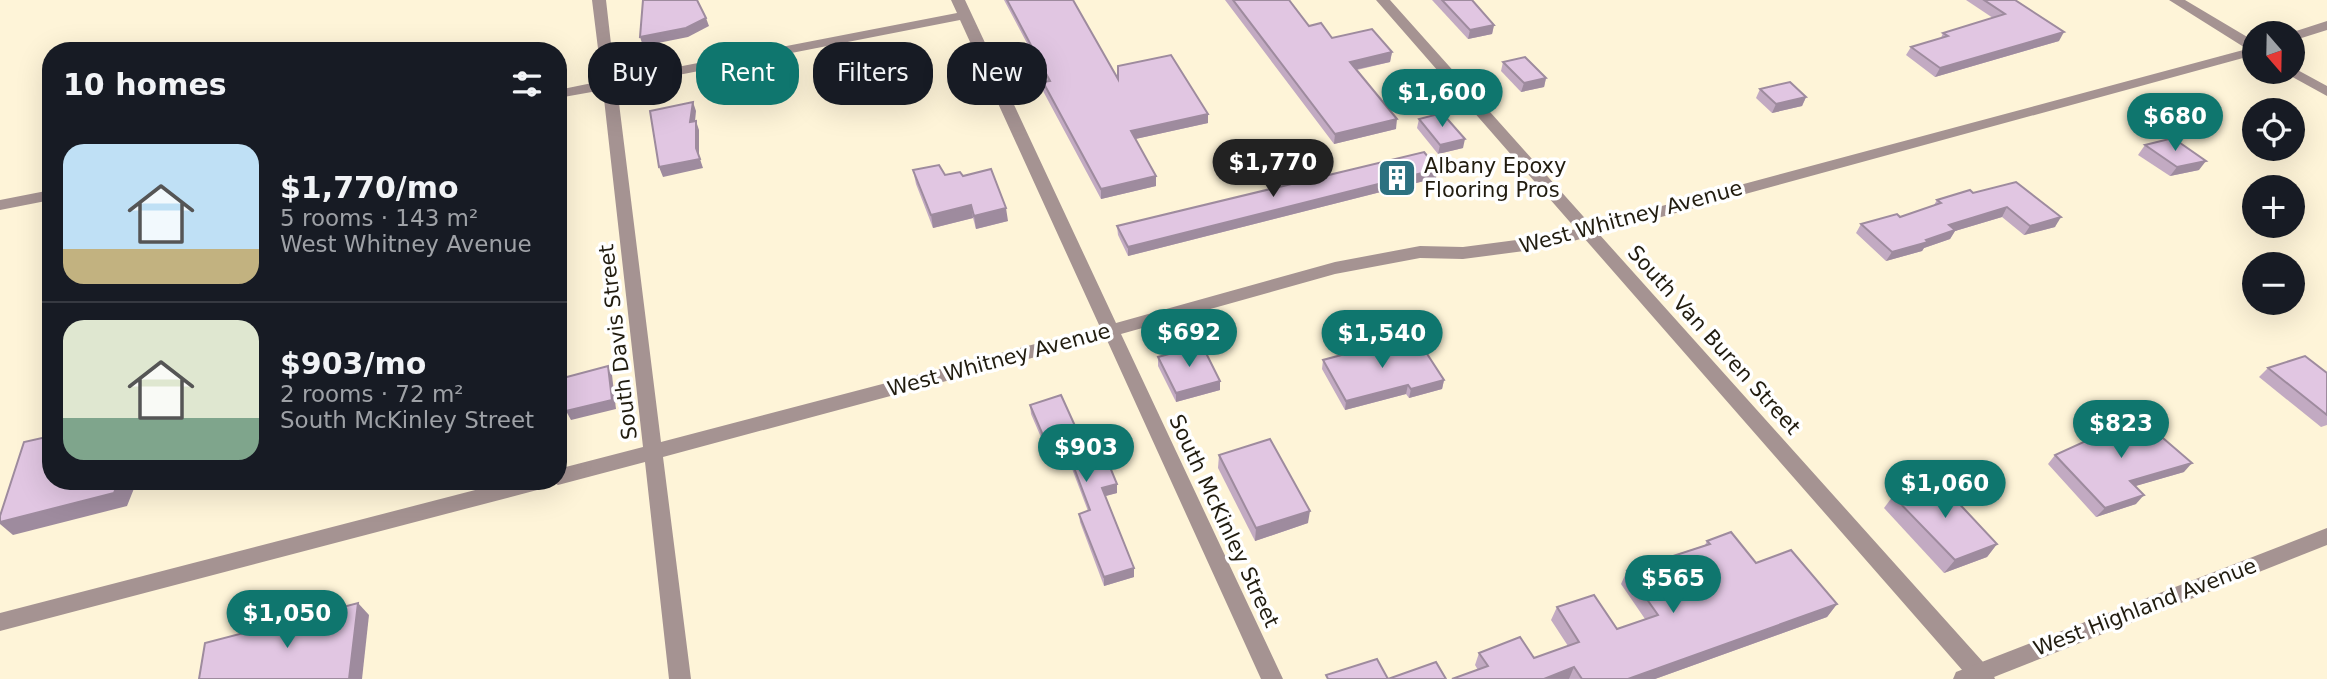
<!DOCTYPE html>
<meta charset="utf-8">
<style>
body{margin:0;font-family:"DejaVu Sans",sans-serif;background:#242831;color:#f1f3f6;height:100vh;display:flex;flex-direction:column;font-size:26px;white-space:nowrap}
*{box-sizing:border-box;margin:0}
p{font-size:23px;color:#9ea1a6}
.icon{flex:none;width:38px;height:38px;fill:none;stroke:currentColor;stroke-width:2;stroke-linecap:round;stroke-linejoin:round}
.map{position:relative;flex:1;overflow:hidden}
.panel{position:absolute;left:42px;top:42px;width:525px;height:448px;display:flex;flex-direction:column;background:#171b24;border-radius:28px;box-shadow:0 7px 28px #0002}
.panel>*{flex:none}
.banner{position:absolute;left:588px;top:42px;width:665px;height:63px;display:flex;gap:14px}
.needle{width:46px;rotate:160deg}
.buttons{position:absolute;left:2242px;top:21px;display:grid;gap:14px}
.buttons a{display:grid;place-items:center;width:63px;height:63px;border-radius:50%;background:#171b24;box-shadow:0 7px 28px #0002;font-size:35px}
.price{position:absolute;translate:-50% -60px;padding:0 16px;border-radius:24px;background:#0f766e;color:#fff;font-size:23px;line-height:46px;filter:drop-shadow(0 2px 4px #0008)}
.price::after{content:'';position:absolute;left:50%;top:42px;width:21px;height:16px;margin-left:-10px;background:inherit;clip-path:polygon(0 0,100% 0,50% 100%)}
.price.active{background:#222;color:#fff}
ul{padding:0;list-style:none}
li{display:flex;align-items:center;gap:21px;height:175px;padding:0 21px}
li+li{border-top:2px solid #363941}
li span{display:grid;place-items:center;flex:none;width:196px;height:140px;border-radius:21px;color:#555}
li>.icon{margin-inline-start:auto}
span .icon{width:84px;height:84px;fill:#fffc;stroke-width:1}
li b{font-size:30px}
h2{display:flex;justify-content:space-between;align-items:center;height:84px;padding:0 21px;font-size:30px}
.tag{padding:0 24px;border-radius:28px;background:#171b24;box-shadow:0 7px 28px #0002;font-size:24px;line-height:63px}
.tag.active{background:#0f766e;color:#fff}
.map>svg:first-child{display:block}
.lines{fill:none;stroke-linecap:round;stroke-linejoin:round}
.minor{fill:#a59392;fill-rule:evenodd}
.tertiary{fill:#a59392;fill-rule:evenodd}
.wall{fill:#c2aac2}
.shaded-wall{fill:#9e8b9e}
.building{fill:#e1c6e2;stroke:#9e8b9e;stroke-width:2}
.labels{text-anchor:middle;stroke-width:7;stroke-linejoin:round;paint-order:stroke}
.poi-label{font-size:21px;fill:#211c0f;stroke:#fff;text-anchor:start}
.street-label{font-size:21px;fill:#211c0f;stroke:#fff}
</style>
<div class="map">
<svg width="2327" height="679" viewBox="0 0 2327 679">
<rect width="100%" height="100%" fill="#fef4d8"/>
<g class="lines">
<!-- minor -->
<g class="minor">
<path d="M 592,0 L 606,0 L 615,79 L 957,13 L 951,0 L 965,0 L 1116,323 L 1335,262 L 1420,246 L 1463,247 L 1548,236 L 1576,229 L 1376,0 L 1390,0 L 1591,225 L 2247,49 L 2169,0 L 2185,0 L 2254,41 L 2254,55 L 1599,234 L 1992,672 L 1995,679 L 1970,679 L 1584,238 L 1548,248 L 1463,259 L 1420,258 L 1335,274 L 1121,334 L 1283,679 L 1261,679 L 1106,338 L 663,457 L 691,679 L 669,679 L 645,462 L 558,485 L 551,481 L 558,481 L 558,469 L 643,447 L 603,90 L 558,98 L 558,90 L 602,81 ZM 960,20 L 1100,327 L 661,442 L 617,87 Z"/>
<path d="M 2327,21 L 2327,30 L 2292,41 L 2292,33 L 2290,33 Z"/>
<path d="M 2292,67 L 2327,86 L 2327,96 L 2287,74 L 2285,72 L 2292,72 Z"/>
<path d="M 51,190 L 51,200 L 0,210 L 0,200 Z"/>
<path d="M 510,481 L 551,481 L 548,487 L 541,489 L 0,631 L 0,613 Z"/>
</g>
<!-- tertiary -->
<path class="tertiary" d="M 2327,528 L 2327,545 L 1989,679 L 1953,679 L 1956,672 Z"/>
</g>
<!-- wall -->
<g class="wall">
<path d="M 1004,0 L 1073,0 L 1118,79 L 1208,114 L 1208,123 L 1135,139 L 1156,176 L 1156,186 L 1101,199 L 1043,91 L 1043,82 L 1047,81 Z"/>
<path d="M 1225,0 L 1289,0 L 1309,26 L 1332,38 L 1392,52 L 1390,62 L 1357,70 L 1396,129 L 1334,144 Z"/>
<path d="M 1432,0 L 1472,0 L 1494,25 L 1492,34 L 1468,39 Z"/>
<path d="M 1966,0 L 2015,0 L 2059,41 L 1935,77 L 1906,55 L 1911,47 L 1941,38 L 1943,33 L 1993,18 Z"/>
<path d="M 1503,62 L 1546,78 L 1544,87 L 1521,92 L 1501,71 Z"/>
<path d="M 1760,89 L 1806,97 L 1802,106 L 1772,113 L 1756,98 Z"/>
<path d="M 1419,119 L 1463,148 L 1438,154 L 1417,128 Z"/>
<path d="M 2145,145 L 2199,170 L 2170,176 L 2138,155 Z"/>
<path d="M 913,170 L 945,175 L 963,176 L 1008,221 L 976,229 L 973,218 L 933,228 L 916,184 Z"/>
<path d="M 1436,178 L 1128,256 L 1118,235 L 1117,226 Z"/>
<path d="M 1973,193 L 2055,227 L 2024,235 L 2002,217 L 1955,231 L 1950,239 L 1924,248 L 1922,251 L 1886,261 L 1856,233 L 1861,224 L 1900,217 L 1934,205 L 1937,200 Z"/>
<path d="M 1158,357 L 1220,390 L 1176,402 L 1158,366 Z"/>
<path d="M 1323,360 L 1444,380 L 1442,389 L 1409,398 L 1406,394 L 1345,410 L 1322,369 Z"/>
<path d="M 2268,368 L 2327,373 L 2327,425 L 2321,427 L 2259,377 Z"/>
<path d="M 1030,405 L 1090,459 L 1117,493 L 1105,496 L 1134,577 L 1104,586 L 1080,522 L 1079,514 L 1088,511 L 1068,458 L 1052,463 L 1031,414 Z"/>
<path d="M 2103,426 L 2184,472 L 2135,486 L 2136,504 L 2096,517 L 2048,464 L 2055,455 L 2096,436 L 2095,435 Z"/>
<path d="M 1219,455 L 1308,523 L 1255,541 L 1218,468 Z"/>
<path d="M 1893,496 L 1997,544 L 1987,557 L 1944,573 L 1884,508 Z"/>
<path d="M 1707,541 L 1756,563 L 1837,604 L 1827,617 L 1655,679 L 1452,679 L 1478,670 L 1475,665 L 1479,653 L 1534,658 L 1568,646 L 1551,620 L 1557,607 L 1617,629 L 1645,619 L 1621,584 L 1627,571 L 1705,545 Z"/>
</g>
<!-- shaded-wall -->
<g class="shaded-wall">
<path d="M 706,18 L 709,26 L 688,37 L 643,46 L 640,37 Z"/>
<path d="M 1494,25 L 1492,34 L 1468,39 L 1470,30 Z"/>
<path d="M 2064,32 L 2059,41 L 1935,77 L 1940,68 Z"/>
<path d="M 1392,52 L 1390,62 L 1349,71 L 1350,62 Z"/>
<path d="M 1546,78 L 1544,87 L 1521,92 L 1524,83 Z"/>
<path d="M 1806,97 L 1802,106 L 1772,113 L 1776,104 Z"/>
<path d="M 693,102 L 696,111 L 694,132 L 690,122 Z"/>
<path d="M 1208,114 L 1208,123 L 1131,140 L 1131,131 Z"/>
<path d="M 1397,119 L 1396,129 L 1334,144 L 1335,134 Z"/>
<path d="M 696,121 L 699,130 L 699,157 L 696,148 Z"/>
<path d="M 1465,139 L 1463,148 L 1438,154 L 1440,145 Z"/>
<path d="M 700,159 L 703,168 L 663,177 L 659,167 Z"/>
<path d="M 2206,161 L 2199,170 L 2170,176 L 2177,167 Z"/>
<path d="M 1438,169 L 1436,178 L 1128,256 L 1128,247 Z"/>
<path d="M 1156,176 L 1156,186 L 1101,199 L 1101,189 Z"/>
<path d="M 971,205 L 973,218 L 933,228 L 931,215 Z"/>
<path d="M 2007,207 L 2002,217 L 1955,231 L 1950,239 L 1924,248 L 1922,251 L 1886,261 L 1892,252 L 1926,240 L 1949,225 Z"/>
<path d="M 1006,208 L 1008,221 L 976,229 L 974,216 Z"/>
<path d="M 2061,217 L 2055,227 L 2024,235 L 2030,226 Z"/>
<path d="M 608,366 L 612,375 L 616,409 L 571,420 L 566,411 Z"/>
<path d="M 1444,380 L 1442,389 L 1409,398 L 1411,389 Z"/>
<path d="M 1220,381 L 1220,390 L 1176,402 L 1176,393 Z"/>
<path d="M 1408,385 L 1406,394 L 1345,410 L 1346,401 Z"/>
<path d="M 1067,449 L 1068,458 L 1052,463 L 1051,454 Z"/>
<path d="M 2192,463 L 2184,472 L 2122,490 L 2130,481 Z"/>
<path d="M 119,481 L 137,481 L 127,506 L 13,535 L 0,524 L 0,522 Z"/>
<path d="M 1117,484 L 1117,493 L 1102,497 L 1102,488 Z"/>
<path d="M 2144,495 L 2136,504 L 2096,517 L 2105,508 Z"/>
<path d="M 1310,511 L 1308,523 L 1255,541 L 1256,528 Z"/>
<path d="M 1997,544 L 1987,557 L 1944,573 L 1955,560 Z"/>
<path d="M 1134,568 L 1134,577 L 1104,586 L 1104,577 Z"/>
<path d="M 358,603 L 369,615 L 362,679 L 349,679 Z"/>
<path d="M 1837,604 L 1827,617 L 1655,679 L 1628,679 Z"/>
<path d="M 1574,667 L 1569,679 L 1544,679 Z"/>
</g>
<!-- building -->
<g class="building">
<path d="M 643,0 L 697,0 L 706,18 L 686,28 L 640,37 Z"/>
<path d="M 1007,0 L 1073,0 L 1118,79 L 1118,66 L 1171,55 L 1208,114 L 1131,131 L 1156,176 L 1101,189 L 1043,82 L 1050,81 Z"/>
<path d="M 1233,0 L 1289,0 L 1309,26 L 1321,23 L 1332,38 L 1372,29 L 1392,52 L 1350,62 L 1397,119 L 1335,134 Z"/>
<path d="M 1442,0 L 1472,0 L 1494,25 L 1470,30 Z"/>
<path d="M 1984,0 L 2015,0 L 2064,32 L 1940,68 L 1911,47 L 1948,36 L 1943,33 L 2005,14 Z"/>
<path d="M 1525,57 L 1546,78 L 1524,83 L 1503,62 Z"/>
<path d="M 1790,82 L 1806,97 L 1776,104 L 1760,89 Z"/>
<path d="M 693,102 L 690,122 L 696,121 L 696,148 L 700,159 L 659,167 L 650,111 Z"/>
<path d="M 1442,113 L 1465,139 L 1440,145 L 1419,119 Z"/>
<path d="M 2173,138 L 2206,161 L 2177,167 L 2145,145 Z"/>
<path d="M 1424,152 L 1438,169 L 1128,247 L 1117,226 Z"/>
<path d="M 939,165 L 945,175 L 960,172 L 963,176 L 991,169 L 1006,208 L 974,216 L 971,205 L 931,215 L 913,170 Z"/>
<path d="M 2016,182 L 2061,217 L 2030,226 L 2007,207 L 1949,225 L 1955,230 L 1926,240 L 1928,242 L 1892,252 L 1861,224 L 1897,214 L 1900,217 L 1941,203 L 1937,200 L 1970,190 L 1973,193 Z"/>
<path d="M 1418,340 L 1444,380 L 1411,389 L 1408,385 L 1346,401 L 1323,360 L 1386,343 L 1388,347 Z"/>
<path d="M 1202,345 L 1220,381 L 1176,393 L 1158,357 Z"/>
<path d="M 2305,356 L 2327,373 L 2327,415 L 2268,368 Z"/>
<path d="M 608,366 L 612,400 L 566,411 L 563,378 Z"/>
<path d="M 1061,395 L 1090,459 L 1105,455 L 1117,484 L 1102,488 L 1134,568 L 1104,577 L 1079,514 L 1090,510 L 1067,449 L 1051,454 L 1030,405 Z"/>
<path d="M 2135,414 L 2192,463 L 2130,481 L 2144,495 L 2105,508 L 2055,455 L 2108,431 L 2103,426 Z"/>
<path d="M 51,436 L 51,481 L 119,481 L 114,493 L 0,522 L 0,516 L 24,442 Z"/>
<path d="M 1270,439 L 1310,511 L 1256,528 L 1219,455 Z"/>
<path d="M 1936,479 L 1997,544 L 1955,560 L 1893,496 Z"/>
<path d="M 1731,532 L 1756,563 L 1791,550 L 1837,604 L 1628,679 L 1582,679 L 1574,667 L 1544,679 L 1452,679 L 1488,666 L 1479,653 L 1520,637 L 1534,658 L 1579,642 L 1557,607 L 1594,595 L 1617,629 L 1658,615 L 1627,571 L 1710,544 L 1707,541 Z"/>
<path d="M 358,603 L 349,679 L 199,679 L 205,643 Z"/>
<path d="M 1377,659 L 1388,679 L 1328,679 L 1326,675 Z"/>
<path d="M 1436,662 L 1446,679 L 1388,679 Z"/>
</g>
<!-- icons -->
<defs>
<g id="building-square" transform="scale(2.0125)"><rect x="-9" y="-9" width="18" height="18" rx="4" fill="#2c7180" stroke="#fff"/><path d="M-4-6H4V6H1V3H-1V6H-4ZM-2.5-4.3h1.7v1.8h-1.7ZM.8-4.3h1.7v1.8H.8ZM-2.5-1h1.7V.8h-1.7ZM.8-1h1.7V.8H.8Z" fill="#fff"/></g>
</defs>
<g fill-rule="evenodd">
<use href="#building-square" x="1397" y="178"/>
</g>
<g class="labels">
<!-- poi labels -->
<g class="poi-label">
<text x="1424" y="173">Albany Epoxy<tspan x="1424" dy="24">Flooring Pros</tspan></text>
</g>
<!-- street labels -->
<g class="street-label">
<text transform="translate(1631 217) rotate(-15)" y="7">West Whitney Avenue</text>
<text transform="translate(1714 340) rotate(48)" y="7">South Van Buren Street</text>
<text transform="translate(618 342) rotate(-97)" y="7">South Davis Street</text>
<text transform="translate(999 360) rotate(-15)" y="7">West Whitney Avenue</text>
<text transform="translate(1224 521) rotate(65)" y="7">South McKinley Street</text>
<text transform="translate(2145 607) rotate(-21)" y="7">West Highland Avenue</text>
</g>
</g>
</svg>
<div class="buttons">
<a><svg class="needle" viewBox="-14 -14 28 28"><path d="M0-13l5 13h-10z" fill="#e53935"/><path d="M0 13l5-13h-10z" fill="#9ea1a6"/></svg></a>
<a><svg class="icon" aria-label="locate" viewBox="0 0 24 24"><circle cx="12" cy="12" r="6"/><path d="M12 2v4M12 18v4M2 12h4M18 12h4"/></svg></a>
<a>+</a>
<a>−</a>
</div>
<b class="price" style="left:1442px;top:129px">$1,600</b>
<b class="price" style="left:2175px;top:153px">$680</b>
<b class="price active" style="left:1273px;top:199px">$1,770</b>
<b class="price" style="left:1189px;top:369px">$692</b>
<b class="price" style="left:1382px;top:370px">$1,540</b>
<b class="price" style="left:2121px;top:460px">$823</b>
<b class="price" style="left:1086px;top:484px">$903</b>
<b class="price" style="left:1945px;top:520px">$1,060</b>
<b class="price" style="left:1673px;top:615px">$565</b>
<b class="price" style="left:287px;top:650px">$1,050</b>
<div class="banner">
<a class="tag">Buy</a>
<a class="tag active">Rent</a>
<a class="tag">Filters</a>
<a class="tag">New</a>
</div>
<section class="panel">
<h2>10 homes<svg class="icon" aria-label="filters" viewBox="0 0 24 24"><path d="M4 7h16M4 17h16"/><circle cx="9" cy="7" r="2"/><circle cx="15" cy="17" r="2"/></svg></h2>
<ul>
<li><span style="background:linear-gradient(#bfe0f5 75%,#c2b280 0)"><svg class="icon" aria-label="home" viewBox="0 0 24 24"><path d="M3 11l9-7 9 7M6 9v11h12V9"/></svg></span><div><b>$1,770/mo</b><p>5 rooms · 143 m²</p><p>West Whitney Avenue</p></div></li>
<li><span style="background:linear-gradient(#dfe7d0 70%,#7fa58c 0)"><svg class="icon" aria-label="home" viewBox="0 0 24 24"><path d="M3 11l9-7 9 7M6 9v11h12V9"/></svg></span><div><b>$903/mo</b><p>2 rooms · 72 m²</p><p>South McKinley Street</p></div></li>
</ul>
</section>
</div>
